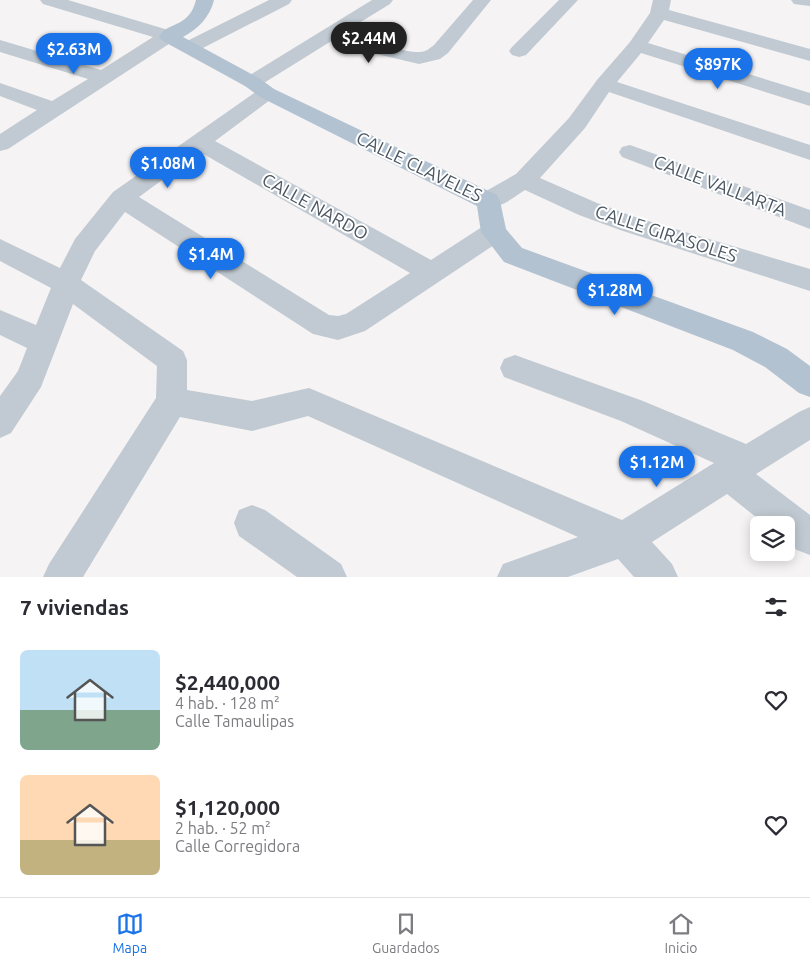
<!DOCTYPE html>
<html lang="es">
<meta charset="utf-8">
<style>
body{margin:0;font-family:Ubuntu,sans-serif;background:#f2f2f3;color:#2b2b33;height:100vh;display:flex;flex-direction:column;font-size:19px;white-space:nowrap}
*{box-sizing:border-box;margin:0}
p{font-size:16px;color:#7c7c81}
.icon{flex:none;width:28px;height:28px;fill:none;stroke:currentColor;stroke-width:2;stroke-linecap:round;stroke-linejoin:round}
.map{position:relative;height:577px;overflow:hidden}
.side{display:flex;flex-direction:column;background:#fff;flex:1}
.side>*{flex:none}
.buttons{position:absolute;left:750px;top:516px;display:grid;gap:10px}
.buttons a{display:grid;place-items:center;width:45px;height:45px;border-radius:8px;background:#fff;box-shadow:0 2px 12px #0003;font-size:25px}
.price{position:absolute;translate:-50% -42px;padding:0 11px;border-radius:18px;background:#1a73e8;color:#fff;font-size:16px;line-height:32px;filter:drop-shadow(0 1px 2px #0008)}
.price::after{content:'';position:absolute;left:50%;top:30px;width:15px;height:11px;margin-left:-8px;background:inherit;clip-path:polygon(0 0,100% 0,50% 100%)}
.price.current{background:#222;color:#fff}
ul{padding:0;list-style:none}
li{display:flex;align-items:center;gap:15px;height:125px;padding:0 20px}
li span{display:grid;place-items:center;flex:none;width:140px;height:100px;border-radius:8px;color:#555}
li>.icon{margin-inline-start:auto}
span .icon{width:60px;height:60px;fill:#fffc;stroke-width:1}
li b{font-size:21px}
h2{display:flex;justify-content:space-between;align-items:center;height:60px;padding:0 20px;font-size:21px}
.menu{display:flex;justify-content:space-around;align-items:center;height:70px;border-top:1px solid #e1e1e2;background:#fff;font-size:14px;color:#7c7c81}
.menu a{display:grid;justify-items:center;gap:2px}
.menu .current{color:#1a73e8}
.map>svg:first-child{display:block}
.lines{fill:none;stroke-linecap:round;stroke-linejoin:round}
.minor{fill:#c1cad2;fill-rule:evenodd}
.major{fill:#b3c2d1;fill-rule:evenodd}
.labels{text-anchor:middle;stroke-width:4;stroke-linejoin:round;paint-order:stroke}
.street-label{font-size:18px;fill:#4a5661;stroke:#fff}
</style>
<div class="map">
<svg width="810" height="577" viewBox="0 0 810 577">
<rect width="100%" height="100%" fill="#f5f3f3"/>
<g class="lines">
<!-- minor -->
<g class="minor">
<path d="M 40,0 L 68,0 L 175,32 L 177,36 L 175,40 L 8,149 L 0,151 L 0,134 L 37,110 L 0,96 L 0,83 L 52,101 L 88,79 L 0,52 L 0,40 L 101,70 L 153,37 L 43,4 Z"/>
<path d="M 269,0 L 292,0 L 289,4 L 197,51 L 190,53 L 183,51 L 180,47 L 183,43 Z"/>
<path d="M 372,0 L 393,0 L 390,4 L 346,31 C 364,38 402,53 420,52 C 426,52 430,48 434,45 L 473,0 L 491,0 L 448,53 L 440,59 L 419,64 L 364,51 L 333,40 L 259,86 L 252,88 L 245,86 L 242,82 L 245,78 Z"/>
<path d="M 559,0 L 578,0 L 526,55 L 519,57 L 512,55 L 509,51 L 512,47 Z"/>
<path d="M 653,0 L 671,0 L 669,10 L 810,49 L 810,61 L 664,20 L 648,43 L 810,93 L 810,106 L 641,53 L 617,82 L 810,145 L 810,160 L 609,92 L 585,128 L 540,178 L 597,203 L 638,218 L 810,269 L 810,291 L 620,230 L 579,215 L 525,190 C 511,199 496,212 479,207 L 476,201 L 479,195 L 516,174 L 569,118 L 597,80 L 630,42 L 650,13 Z"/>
<path d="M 791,0 L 810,0 L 810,6 L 794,4 Z"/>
<path d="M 267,87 L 274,89 L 277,93 L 274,97 L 215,141 L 431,260 L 485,225 L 494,223 L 503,225 L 507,232 L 503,239 L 365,331 L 338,340 L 313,334 L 125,212 L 95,251 L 81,280 L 183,351 L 187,360 L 187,390 L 252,401 L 309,388 L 622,520 L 714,463 L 621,421 L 504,377 L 500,368 L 504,359 L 515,355 L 643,401 L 746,444 L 799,412 L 810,407 L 810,440 L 756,474 L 810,515 L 810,555 L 797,550 L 786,541 L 786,525 L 766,525 L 727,494 L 652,542 L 672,564 L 678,577 L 634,577 L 618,559 L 568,577 L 497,577 L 503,564 L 578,537 L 308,416 L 252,431 L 180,417 L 83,577 L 43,577 L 49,564 L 156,398 L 157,366 L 73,304 L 41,387 L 11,433 L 0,438 L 0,396 L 18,371 L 27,348 L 0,335 L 0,310 L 36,325 L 51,288 L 0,261 L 0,239 L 60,268 L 75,239 L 113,192 L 260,89 ZM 200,152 L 410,273 L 346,314 L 338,316 L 329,315 L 139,197 Z"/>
<path d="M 630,145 L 810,210 L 810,229 L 622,157 L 619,152 L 622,147 Z"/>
<path d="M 252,505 L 265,510 L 341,564 L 347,577 L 297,577 L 239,536 L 234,523 L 239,510 Z"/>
</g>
<!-- major -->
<path class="major" d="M 196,0 L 214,0 C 210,17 198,29 183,37 L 259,78 L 274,89 L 497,195 L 500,201 L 506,229 L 522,248 L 753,332 L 787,349 L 810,366 L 810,397 L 799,393 L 765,367 L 733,350 L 504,262 L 481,232 L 477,206 L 260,97 L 245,86 L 161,40 L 159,36 C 169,21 189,28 196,0 Z"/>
</g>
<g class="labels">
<!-- street labels -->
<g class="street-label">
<text transform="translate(419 167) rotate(26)" y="6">CALLE CLAVELES</text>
<text transform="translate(720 186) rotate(21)" y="6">CALLE VALLARTA</text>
<text transform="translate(315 207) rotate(29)" y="6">CALLE NARDO</text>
<text transform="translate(666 234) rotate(18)" y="6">CALLE GIRASOLES</text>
</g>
</g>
</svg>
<div class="buttons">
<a><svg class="icon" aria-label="layers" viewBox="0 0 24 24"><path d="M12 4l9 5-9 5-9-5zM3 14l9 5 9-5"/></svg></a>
</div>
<b class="price current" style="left:369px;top:64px">$2.44M</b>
<b class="price" style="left:74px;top:75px">$2.63M</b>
<b class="price" style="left:718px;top:90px">$897K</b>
<b class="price" style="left:168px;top:189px">$1.08M</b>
<b class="price" style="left:211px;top:280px">$1.4M</b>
<b class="price" style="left:615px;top:316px">$1.28M</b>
<b class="price" style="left:657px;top:488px">$1.12M</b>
</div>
<section class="side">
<h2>7 viviendas<svg class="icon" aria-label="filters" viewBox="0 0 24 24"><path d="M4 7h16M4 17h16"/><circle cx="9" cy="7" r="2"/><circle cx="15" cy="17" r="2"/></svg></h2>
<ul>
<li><span style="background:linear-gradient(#bfe0f5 60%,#7fa58c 0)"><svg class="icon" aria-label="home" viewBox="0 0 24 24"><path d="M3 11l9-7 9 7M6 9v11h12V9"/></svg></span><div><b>$2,440,000</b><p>4 hab. · 128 m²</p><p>Calle Tamaulipas</p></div><svg class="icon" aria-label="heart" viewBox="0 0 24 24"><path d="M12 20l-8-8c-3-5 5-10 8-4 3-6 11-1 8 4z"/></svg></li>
<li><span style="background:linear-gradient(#ffd9b3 65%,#c2b280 0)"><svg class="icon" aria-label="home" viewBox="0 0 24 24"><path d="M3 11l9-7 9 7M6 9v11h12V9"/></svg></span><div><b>$1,120,000</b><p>2 hab. · 52 m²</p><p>Calle Corregidora</p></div><svg class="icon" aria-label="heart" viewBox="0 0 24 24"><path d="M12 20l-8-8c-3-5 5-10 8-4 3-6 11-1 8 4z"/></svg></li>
</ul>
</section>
<nav class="menu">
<a class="current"><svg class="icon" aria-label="map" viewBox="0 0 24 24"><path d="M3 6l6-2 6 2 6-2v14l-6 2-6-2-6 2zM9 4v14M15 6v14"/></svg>Mapa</a>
<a><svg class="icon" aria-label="saved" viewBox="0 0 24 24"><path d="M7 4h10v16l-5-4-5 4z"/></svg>Guardados</a>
<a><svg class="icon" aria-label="home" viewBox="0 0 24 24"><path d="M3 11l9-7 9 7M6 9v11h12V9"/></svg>Inicio</a>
</nav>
